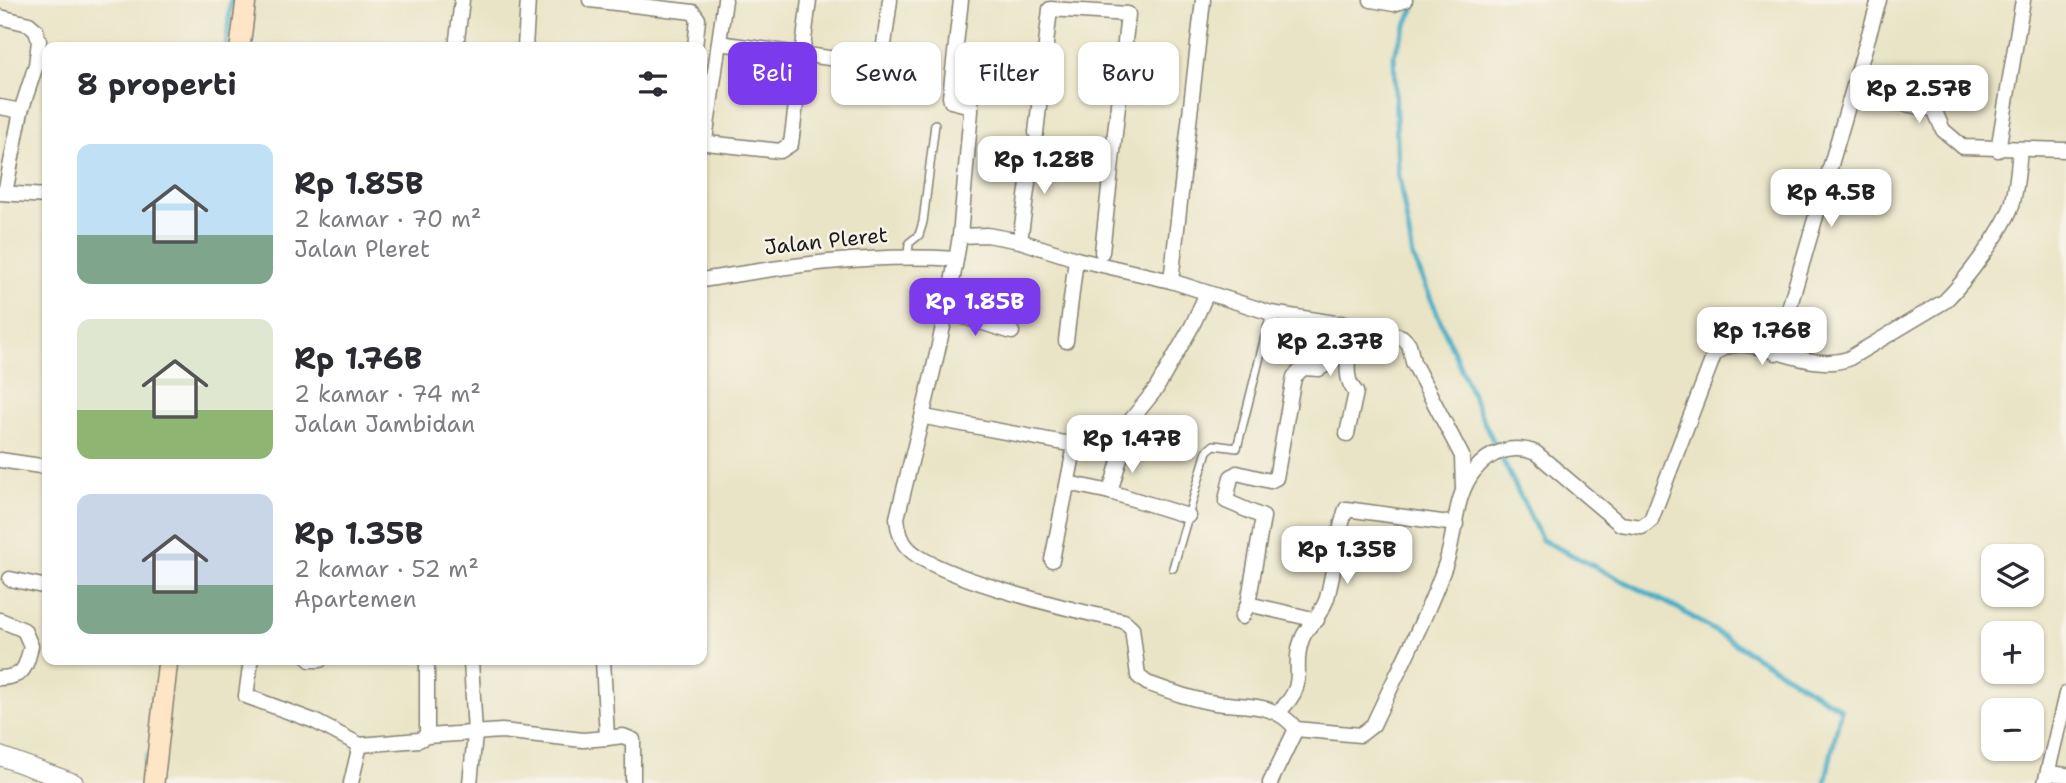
<!DOCTYPE html>
<html lang="id">
<meta charset="utf-8">
<style>
body{margin:0;font-family:"Shantell Sans",sans-serif;background:#f7f7f7;color:#2b2b33;height:100vh;display:flex;flex-direction:column;font-size:26px;white-space:nowrap}
*{box-sizing:border-box;margin:0}
p{font-size:23px;color:#7c7c81}
.icon{flex:none;width:38px;height:38px;fill:none;stroke:currentColor;stroke-width:2;stroke-linecap:round;stroke-linejoin:round}
.map{position:relative;flex:1;overflow:hidden}
.drawer{position:absolute;left:42px;top:42px;width:665px;height:623px;display:flex;flex-direction:column;background:#fff;border-radius:14px;box-shadow:0 2px 5px #0004}
.drawer>*{flex:none}
.guide{position:absolute;left:728px;top:42px;width:665px;height:63px;display:flex;gap:14px}
.controls{position:absolute;left:1981px;top:544px;display:grid;gap:14px}
.controls a{display:grid;place-items:center;width:63px;height:63px;border-radius:14px;background:#fff;box-shadow:0 2px 5px #0004;font-size:35px}
.price{position:absolute;translate:-50% -60px;padding:0 16px;border-radius:14px;background:#fff;color:#222;font-size:23px;line-height:46px;filter:drop-shadow(0 2px 4px #0008)}
.price::after{content:'';position:absolute;left:50%;top:42px;width:21px;height:16px;margin-left:-10px;background:inherit;clip-path:polygon(0 0,100% 0,50% 100%)}
.price.selected{background:#7c3aed;color:#fff}
ul{padding:0;list-style:none}
li{display:flex;align-items:center;gap:21px;height:175px;padding:0 35px}
li span{display:grid;place-items:center;flex:none;width:196px;height:140px;border-radius:14px;color:#555}
li>.icon{margin-inline-start:auto}
span .icon{width:84px;height:84px;fill:#fffc;stroke-width:1}
li b{font-size:30px}
h2{display:flex;justify-content:space-between;align-items:center;height:84px;padding:0 35px;font-size:30px}
.tag{padding:0 24px;border-radius:14px;background:#fff;box-shadow:0 2px 5px #0004;font-size:24px;line-height:63px}
.tag.selected{background:#7c3aed;color:#fff}
.map>svg:first-child{display:block}
.lines{fill:none;stroke-linecap:round;stroke-linejoin:round}
.stream{stroke:#47aec6;stroke-width:5}
.service-casing{stroke:#838071;stroke-width:10}
.minor-casing{stroke:#838071;stroke-width:17}
.tertiary-casing{stroke:#838071;stroke-width:20}
.secondary-casing{stroke:#838071;stroke-width:22}
.service{stroke:#fff;stroke-width:7}
.minor{stroke:#fff;stroke-width:14}
.tertiary{stroke:#fff;stroke-width:18}
.secondary{stroke:#fde5c5;stroke-width:19}
.labels{text-anchor:middle;stroke-width:5;stroke-linejoin:round;paint-order:stroke}
.street-label{font-size:21px;fill:#1c1c1c;stroke:#f7f3e8}
</style>
<div class="map">
<svg width="2066" height="783" viewBox="0 0 2066 783">
<rect width="100%" height="100%" fill="#f7f3e8"/>
<filter id="ink" filterUnits="userSpaceOnUse"><feTurbulence type="fractalNoise" baseFrequency=".0143" numOctaves="2"/><feDisplacementMap in="SourceGraphic" scale="14" xChannelSelector="R" yChannelSelector="G"/><feConvolveMatrix kernelMatrix="1 2 1 2 8 2 1 2 1" color-interpolation-filters="sRGB"/></filter>
<filter id="wash" filterUnits="userSpaceOnUse"><feTurbulence type="fractalNoise" baseFrequency=".00686" numOctaves="4" result="noise"/><feDisplacementMap in="SourceGraphic" scale="28" xChannelSelector="R" yChannelSelector="G"/><feGaussianBlur stdDeviation="1.57" result="paint"/><feColorMatrix in="noise" values="0 0 0 0 0 0 0 0 0 0 0 0 0 0 0 0 0 1.4 0 .05"/><feComposite in="paint" operator="in"/></filter>
<g filter="url(#wash)">
<rect width="100%" height="100%" fill="#eae4c6"/>
<g class="lines">
<!-- stream -->
<g class="stream">
<path d="M 1417,0 L 1394,54 L 1398,171 L 1413,257 L 1483,420 L 1542,540 L 1679,609 L 1841,709 L 1825,783"/>
<path d="M 226,47 L 231,0"/>
<path d="M 144,783 L 147,756"/>
</g>
</g>
</g>
<g filter="url(#ink)">
<g class="lines">
<!-- service casing -->
<g class="service-casing">
<g id="service">
<path d="M 908,255 L 909,243 L 919,235 L 923,222 L 935,124"/>
<path d="M 1173,568 L 1207,451 L 1214,445 L 1237,448 L 1271,313"/>
</g>
</g>
<!-- minor casing -->
<g class="minor-casing">
<g id="minor">
<path d="M 590,0 L 693,12 L 698,19 L 695,47"/>
<path d="M 725,0 L 705,140 L 707,143 L 780,151 L 791,144 L 809,0"/>
<path d="M 1371,0 L 1394,4 L 1405,0"/>
<path d="M 0,17 L 29,24 L 36,30 L 39,41 L 36,65 L 21,111 L 5,193"/>
<path d="M 719,43 L 873,64 L 880,59 L 883,52 L 890,0"/>
<path d="M 456,47 L 462,0"/>
<path d="M 525,47 L 528,0"/>
<path d="M 1852,95 L 1934,109 L 1943,130 L 1963,147 L 2066,150"/>
<path d="M 0,107 L 21,111"/>
<path d="M 1036,133 L 1050,9 L 1128,14 L 1102,252"/>
<path d="M 1998,150 L 2023,0"/>
<path d="M 0,193 L 47,196"/>
<path d="M 960,236 L 971,111 L 971,106 L 951,101 L 950,97 L 961,0"/>
<path d="M 1020,241 L 1033,146"/>
<path d="M 702,280 C 786,266 871,253 956,259"/>
<path d="M 1171,281 L 1203,0"/>
<path d="M 948,312 L 1012,332"/>
<path d="M 1066,341 L 1076,259"/>
<path d="M 1776,353 L 1879,0"/>
<path d="M 925,417 L 1075,445 L 1052,560"/>
<path d="M 1347,434 L 1356,392 C 1340,377 1351,346 1355,326"/>
<path d="M 0,460 L 47,467"/>
<path d="M 1068,483 L 1110,492"/>
<path d="M 1188,516 L 1110,492 L 1131,420 L 1156,389 L 1192,326 L 1207,293"/>
<path d="M 10,579 L 47,587"/>
<path d="M 1248,604 L 1263,517 L 1226,501 L 1231,477 L 1237,473 L 1270,481 L 1276,478 L 1294,377 L 1303,368 L 1319,369 L 1327,364 L 1341,323"/>
<path d="M 1242,617 L 1248,604 L 1317,620"/>
<path d="M 0,620 L 24,630 L 31,646 C 26,668 24,677 0,678"/>
<path d="M 251,660 L 246,696 L 314,721 L 360,745 L 419,740 L 427,736 L 502,731 L 583,740 L 607,738"/>
<path d="M 310,660 L 320,660"/>
<path d="M 427,660 L 427,736"/>
<path d="M 603,660 L 607,738 L 623,736 L 633,740 L 633,783"/>
<path d="M 1278,712 C 1311,683 1290,669 1302,639 C 1307,625 1321,617 1327,598 C 1335,569 1336,538 1346,509 L 1456,524"/>
<path d="M 1296,729 C 1275,702 1247,707 1216,703 C 1193,700 1169,691 1147,683 L 1138,676 L 1132,628 L 1124,621 C 1080,612 936,578 908,548 C 900,540 898,529 897,518 C 920,424 945,332 960,236 L 987,235 L 1020,241 L 1076,259 L 1171,281 L 1271,313 L 1373,329 L 1402,337 L 1409,344 L 1413,362 L 1462,456 L 1463,488"/>
<path d="M 2048,773 L 2066,775"/>
<path d="M 351,783 L 360,745"/>
<path d="M 470,783 L 475,735 L 471,660"/>
<path d="M 1270,783 L 1296,729 L 1360,735 L 1373,725 C 1398,671 1426,619 1446,563 C 1456,533 1454,496 1474,471 C 1489,451 1514,444 1536,453 L 1620,524 L 1642,527 L 1651,520 L 1714,355 C 1743,324 1801,375 1848,359 L 1945,301 C 1965,281 2003,231 2012,205 C 2017,188 2018,168 2020,150"/>
<path d="M 2045,783 L 2066,694"/>
</g>
</g>
<!-- tertiary casing -->
<g class="tertiary-casing">
<path id="tertiary" d="M 0,756 L 74,783"/>
</g>
<!-- secondary casing -->
<g class="secondary-casing">
<g id="secondary">
<path d="M 240,47 L 246,0"/>
<path d="M 154,783 L 168,660"/>
</g>
</g>
<!-- service -->
<use href="#service" class="service"/>
<!-- minor -->
<use href="#minor" class="minor"/>
<!-- tertiary -->
<use href="#tertiary" class="tertiary"/>
<!-- secondary -->
<use href="#secondary" class="secondary"/>
</g>
</g>
<g class="labels">
<!-- street labels -->
<g class="street-label">
<text transform="translate(826 241) rotate(-6)" y="7">Jalan Pleret</text>
</g>
</g>
</svg>
<div class="controls">
<a><svg class="icon" aria-label="layers" viewBox="0 0 24 24"><path d="M12 4l9 5-9 5-9-5zM3 14l9 5 9-5"/></svg></a>
<a>+</a>
<a>−</a>
</div>
<b class="price" style="left:1919px;top:125px">Rp 2.57B</b>
<b class="price" style="left:1044px;top:196px">Rp 1.28B</b>
<b class="price" style="left:1831px;top:229px">Rp 4.5B</b>
<b class="price selected" style="left:975px;top:338px">Rp 1.85B</b>
<b class="price" style="left:1762px;top:367px">Rp 1.76B</b>
<b class="price" style="left:1330px;top:378px">Rp 2.37B</b>
<b class="price" style="left:1132px;top:475px">Rp 1.47B</b>
<b class="price" style="left:1347px;top:586px">Rp 1.35B</b>
<div class="guide">
<a class="tag selected">Beli</a>
<a class="tag">Sewa</a>
<a class="tag">Filter</a>
<a class="tag">Baru</a>
</div>
<section class="drawer">
<h2>8 properti<svg class="icon" aria-label="filters" viewBox="0 0 24 24"><path d="M4 7h16M4 17h16"/><circle cx="9" cy="7" r="2"/><circle cx="15" cy="17" r="2"/></svg></h2>
<ul>
<li><span style="background:linear-gradient(#bfe0f5 65%,#7fa58c 0)"><svg class="icon" aria-label="home" viewBox="0 0 24 24"><path d="M3 11l9-7 9 7M6 9v11h12V9"/></svg></span><div><b>Rp 1.85B</b><p>2 kamar · 70 m²</p><p>Jalan Pleret</p></div></li>
<li><span style="background:linear-gradient(#dfe7d0 65%,#8fb573 0)"><svg class="icon" aria-label="home" viewBox="0 0 24 24"><path d="M3 11l9-7 9 7M6 9v11h12V9"/></svg></span><div><b>Rp 1.76B</b><p>2 kamar · 74 m²</p><p>Jalan Jambidan</p></div></li>
<li><span style="background:linear-gradient(#c9d6e8 65%,#7fa58c 0)"><svg class="icon" aria-label="home" viewBox="0 0 24 24"><path d="M3 11l9-7 9 7M6 9v11h12V9"/></svg></span><div><b>Rp 1.35B</b><p>2 kamar · 52 m²</p><p>Apartemen</p></div></li>
</ul>
</section>
</div>
